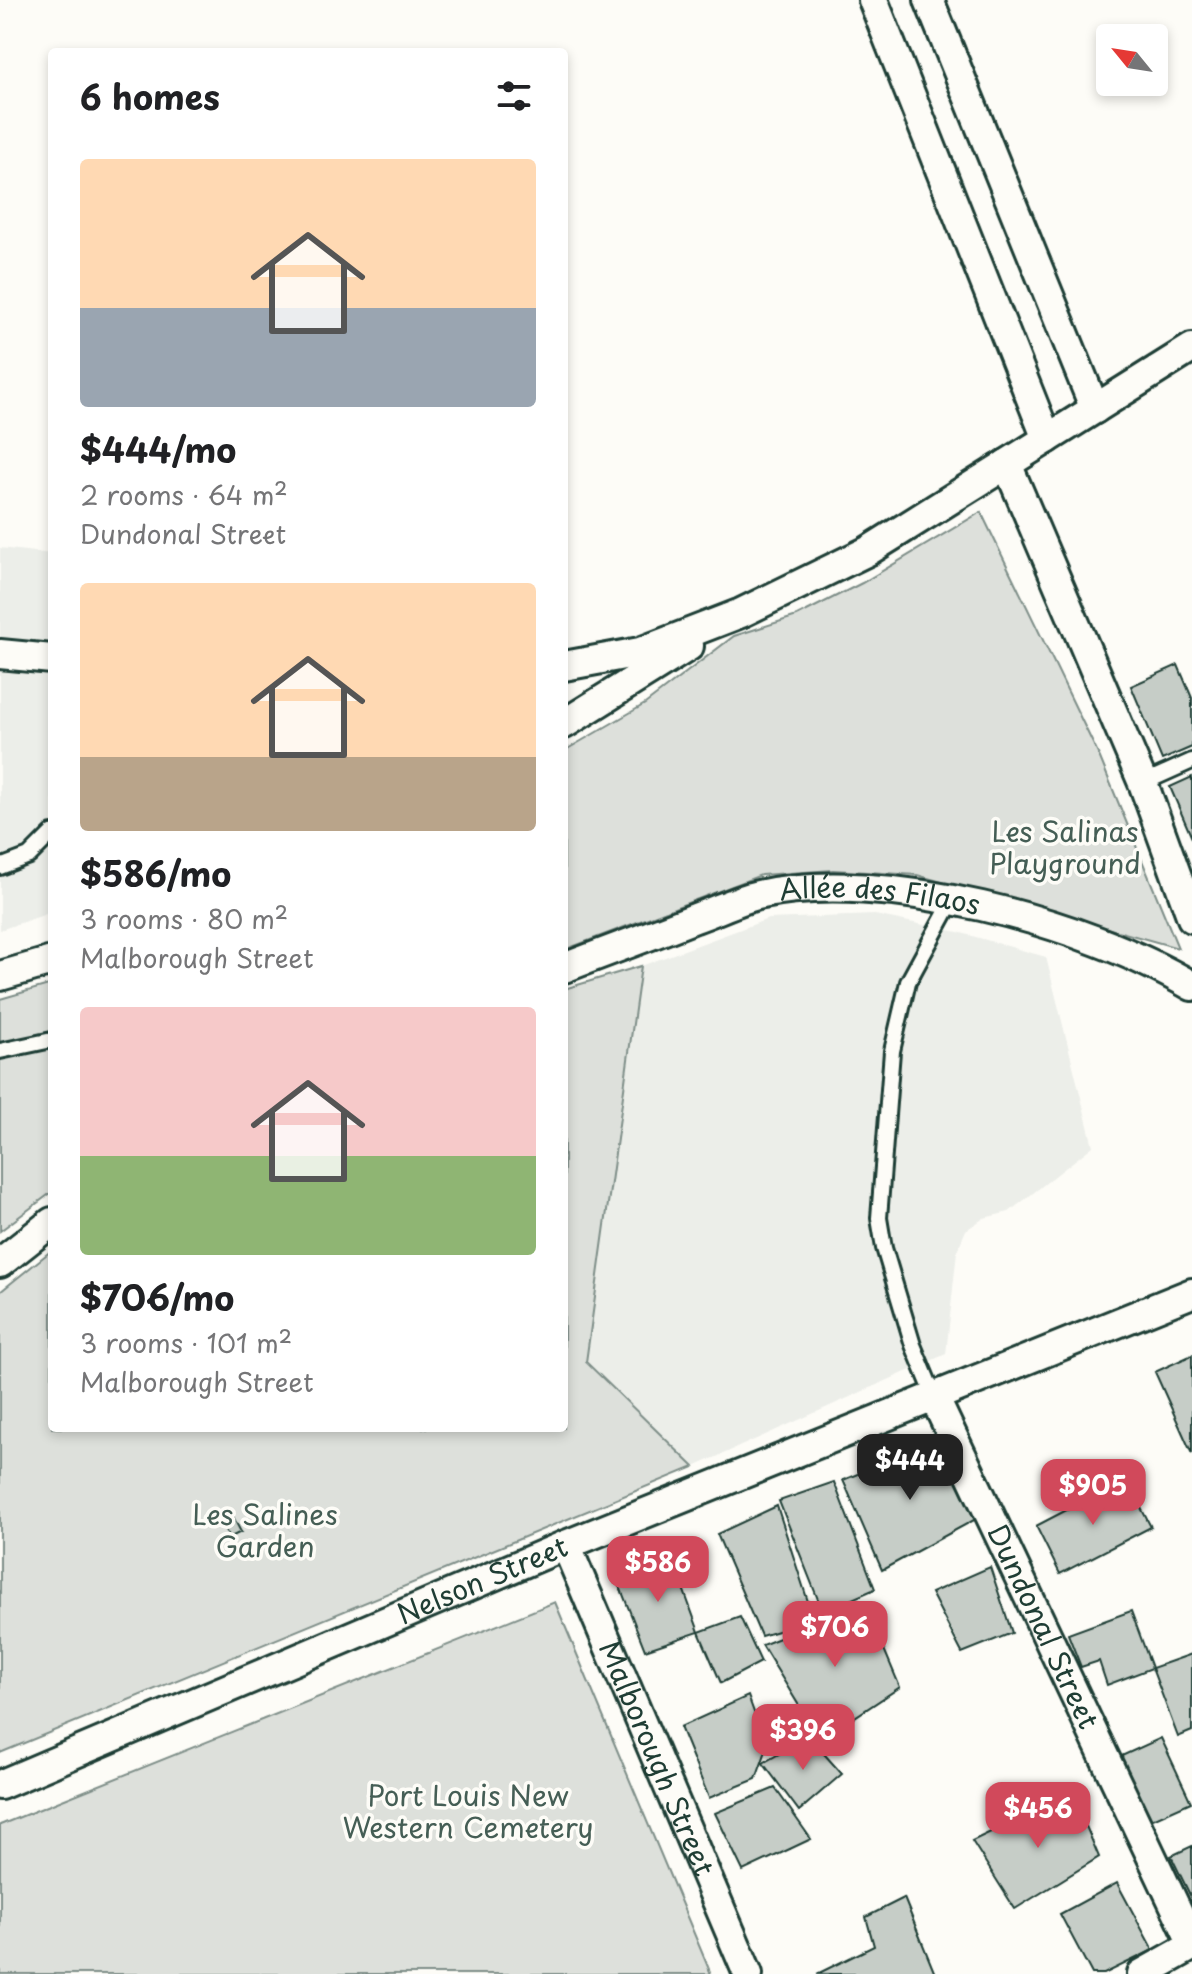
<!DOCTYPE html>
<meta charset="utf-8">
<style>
body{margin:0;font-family:"Playpen Sans",sans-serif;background:#f2f2f2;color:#202124;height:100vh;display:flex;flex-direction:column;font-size:30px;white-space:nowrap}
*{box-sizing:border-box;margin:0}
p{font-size:26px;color:#757577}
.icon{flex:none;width:44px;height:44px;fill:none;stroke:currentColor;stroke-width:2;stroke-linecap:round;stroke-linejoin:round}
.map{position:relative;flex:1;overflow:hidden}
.side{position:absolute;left:48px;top:48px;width:520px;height:1384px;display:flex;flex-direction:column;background:#fff;border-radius:8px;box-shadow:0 4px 12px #0003}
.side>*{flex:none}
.needle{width:52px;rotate:300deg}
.controls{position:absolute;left:1096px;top:24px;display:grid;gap:16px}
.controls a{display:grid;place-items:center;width:72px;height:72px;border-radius:8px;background:#fff;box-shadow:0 4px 12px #0003;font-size:40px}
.price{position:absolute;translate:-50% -68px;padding:0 18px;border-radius:16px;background:#d1495b;color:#fff;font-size:26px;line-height:52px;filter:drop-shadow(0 2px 4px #0008)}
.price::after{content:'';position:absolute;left:50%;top:48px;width:24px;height:18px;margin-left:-12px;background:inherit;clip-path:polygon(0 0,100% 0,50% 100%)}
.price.on{background:#222;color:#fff}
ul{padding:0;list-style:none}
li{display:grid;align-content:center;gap:16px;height:424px;padding:0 32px}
li span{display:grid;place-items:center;height:248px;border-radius:8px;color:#555}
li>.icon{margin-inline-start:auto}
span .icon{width:144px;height:144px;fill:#fffc;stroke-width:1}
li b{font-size:34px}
h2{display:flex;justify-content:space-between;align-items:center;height:96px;padding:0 32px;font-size:34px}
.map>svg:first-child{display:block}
.built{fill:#eceee9}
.green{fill:#dde0db;stroke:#7e8e88;stroke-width:2}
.building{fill:#c6cdc7;stroke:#1f3d34;stroke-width:2}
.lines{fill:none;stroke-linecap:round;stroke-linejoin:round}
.lane-casing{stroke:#1f3d34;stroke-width:20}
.street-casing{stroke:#1f3d34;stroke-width:34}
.lane{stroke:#fdfcf7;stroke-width:14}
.street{stroke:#fdfcf7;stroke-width:28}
.labels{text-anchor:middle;stroke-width:7;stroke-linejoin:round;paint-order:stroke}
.park-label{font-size:28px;fill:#455e55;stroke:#fdfcf7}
.street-label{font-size:28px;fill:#1f3d34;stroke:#fdfcf7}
</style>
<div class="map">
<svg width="1192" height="1974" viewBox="0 0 1192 1974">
<rect width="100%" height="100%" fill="#fdfcf7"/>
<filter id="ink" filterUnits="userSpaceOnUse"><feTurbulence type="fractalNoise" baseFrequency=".0125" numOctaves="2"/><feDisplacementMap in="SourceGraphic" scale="16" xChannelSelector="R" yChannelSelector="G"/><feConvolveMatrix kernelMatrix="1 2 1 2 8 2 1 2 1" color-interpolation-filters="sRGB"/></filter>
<g filter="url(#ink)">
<!-- built -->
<g class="built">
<path d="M 0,548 L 52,554 L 52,912 L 0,930 Z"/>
<path d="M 875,915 L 958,932 L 1046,957 L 1093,1146 L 1009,1212 L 984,1218 L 966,1230 L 957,1251 L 946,1354 L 694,1467 L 586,1362 L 641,966 L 768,919 Z"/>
</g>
<!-- green -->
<g class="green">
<path d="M 981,512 L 1100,758 L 1178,948 L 917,875 L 833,870 L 761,875 L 564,950 L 564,751 L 645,704 L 734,636 L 797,616 L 862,583 Z"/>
<path d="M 641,966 L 586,1362 L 694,1467 L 0,1753 L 0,1292 L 52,1250 L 52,1428 L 564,1428 L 564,989 Z"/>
<path d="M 52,984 L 52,1192 L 0,1231 L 0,999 Z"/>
<path d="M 555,1602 L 711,1974 L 0,1974 L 0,1825 Z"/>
</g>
<!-- building -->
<g class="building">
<path d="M 1178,665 L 1192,698 L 1192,747 L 1162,760 L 1131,686 Z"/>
<path d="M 1192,777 L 1192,838 L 1170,787 Z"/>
<path d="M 1192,1355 L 1192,1454 L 1155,1372 Z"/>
<path d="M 942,1439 L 976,1519 L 882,1570 L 843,1480 Z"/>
<path d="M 1126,1479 L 1151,1527 L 1060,1574 L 1036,1526 Z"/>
<path d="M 834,1482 L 875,1589 L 823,1612 L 779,1501 Z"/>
<path d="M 777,1506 L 814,1620 L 761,1636 L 717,1534 Z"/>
<path d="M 231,1513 L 241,1532 L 229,1538 L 220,1519 Z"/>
<path d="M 672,1558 L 699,1632 L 645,1650 L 617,1579 Z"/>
<path d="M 990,1567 L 1012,1633 L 962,1653 L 931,1593 Z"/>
<path d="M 865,1604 L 900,1687 L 820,1740 L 762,1645 Z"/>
<path d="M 1131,1611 L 1152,1668 L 1107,1685 L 1099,1661 L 1081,1667 L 1068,1634 Z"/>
<path d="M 740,1617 L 761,1662 L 721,1683 L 699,1632 Z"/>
<path d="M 1192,1654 L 1192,1731 L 1178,1737 L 1152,1668 Z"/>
<path d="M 748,1696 L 767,1748 L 756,1779 L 709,1798 L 680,1727 Z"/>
<path d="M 809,1737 L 842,1774 L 799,1811 L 763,1763 Z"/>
<path d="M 1161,1738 L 1191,1802 L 1144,1823 L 1115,1759 Z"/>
<path d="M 775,1788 L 811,1839 L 743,1871 L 715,1813 Z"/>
<path d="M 1072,1793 L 1099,1857 L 1015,1909 L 972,1841 Z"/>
<path d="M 1192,1846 L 1192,1899 L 1171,1856 Z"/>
<path d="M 1117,1883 L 1153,1950 L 1104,1974 L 1092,1974 L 1060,1914 Z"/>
<path d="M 904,1898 L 935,1974 L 817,1974 L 874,1946 L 866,1917 Z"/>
</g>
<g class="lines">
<!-- lane casing -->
<g class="lane-casing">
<g id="lane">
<path d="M 1143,783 L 1192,761"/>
<path d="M 0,867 L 29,856 L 52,833"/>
<path d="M 0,1051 L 52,1040"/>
<path d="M 935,1398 L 913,1345 L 884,1248 L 879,1218 L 892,1051 L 908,982 L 952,901"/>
</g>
</g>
<!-- street casing -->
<g class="street-casing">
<g id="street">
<path d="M 873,0 L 1047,439"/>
<path d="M 929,0 L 1095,409"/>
<path d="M 1007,464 L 1143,783 L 1192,918"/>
<path d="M 0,654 L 52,659"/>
<path d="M 564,666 L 640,652 L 741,613 L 868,551 L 1192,348"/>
<path d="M 564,724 L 689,646"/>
<path id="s1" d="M 564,968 C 608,951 652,935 695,918 C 716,911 737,900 758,895 C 882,867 1085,922 1192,986"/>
<path d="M 0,976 L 52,961"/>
<path d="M 0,1263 L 52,1222"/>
<path id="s2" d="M 935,1399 L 1192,1942"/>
<path id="s3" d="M 566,1545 L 748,1974"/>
<path id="s4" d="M 0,1785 L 566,1545 L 1192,1293"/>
<path d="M 1142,1974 L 1192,1946"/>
</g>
</g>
<!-- lane -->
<use href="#lane" class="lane"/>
<!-- street -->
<use href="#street" class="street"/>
</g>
</g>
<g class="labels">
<!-- park labels -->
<g class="park-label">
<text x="1065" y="842">Les Salinas<tspan x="1065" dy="32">Playground</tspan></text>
<text x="265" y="1525">Les Salines<tspan x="265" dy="32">Garden</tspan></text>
<text x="468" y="1806">Port Louis New<tspan x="468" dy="32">Western Cemetery</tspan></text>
</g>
<!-- street labels -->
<g class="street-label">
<text dy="10" stroke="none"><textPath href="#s1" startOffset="330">Allée des Filaos</textPath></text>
<text dy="10" stroke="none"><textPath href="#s4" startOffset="524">Nelson Street</textPath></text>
<text dy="10" stroke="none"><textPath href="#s2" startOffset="252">Dundonal Street</textPath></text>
<text dy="10" stroke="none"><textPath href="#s3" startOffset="232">Malborough Street</textPath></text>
</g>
</g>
</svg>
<div class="controls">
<a><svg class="needle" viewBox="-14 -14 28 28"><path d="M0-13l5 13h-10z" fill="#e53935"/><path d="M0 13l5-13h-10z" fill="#757577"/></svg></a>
</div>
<b class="price on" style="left:910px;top:1502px">$444</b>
<b class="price" style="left:1093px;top:1527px">$905</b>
<b class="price" style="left:658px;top:1604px">$586</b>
<b class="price" style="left:835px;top:1669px">$706</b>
<b class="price" style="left:803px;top:1772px">$396</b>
<b class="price" style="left:1038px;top:1850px">$456</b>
<section class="side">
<h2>6 homes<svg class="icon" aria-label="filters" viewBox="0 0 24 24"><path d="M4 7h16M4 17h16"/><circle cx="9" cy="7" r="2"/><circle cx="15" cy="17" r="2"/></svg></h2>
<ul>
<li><span style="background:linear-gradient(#ffd9b3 60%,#9aa5b1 0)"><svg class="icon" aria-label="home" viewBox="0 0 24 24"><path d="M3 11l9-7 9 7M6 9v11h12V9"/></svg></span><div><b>$444/mo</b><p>2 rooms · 64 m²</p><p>Dundonal Street</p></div></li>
<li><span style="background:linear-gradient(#ffd9b3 70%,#b9a48a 0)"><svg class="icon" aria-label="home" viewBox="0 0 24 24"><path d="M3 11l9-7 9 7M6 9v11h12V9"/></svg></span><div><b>$586/mo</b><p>3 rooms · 80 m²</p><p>Malborough Street</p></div></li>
<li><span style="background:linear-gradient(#f6c9c9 60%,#8fb573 0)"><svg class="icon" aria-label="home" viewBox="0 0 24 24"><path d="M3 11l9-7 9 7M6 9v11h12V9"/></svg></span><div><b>$706/mo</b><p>3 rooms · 101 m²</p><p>Malborough Street</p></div></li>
</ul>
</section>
</div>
